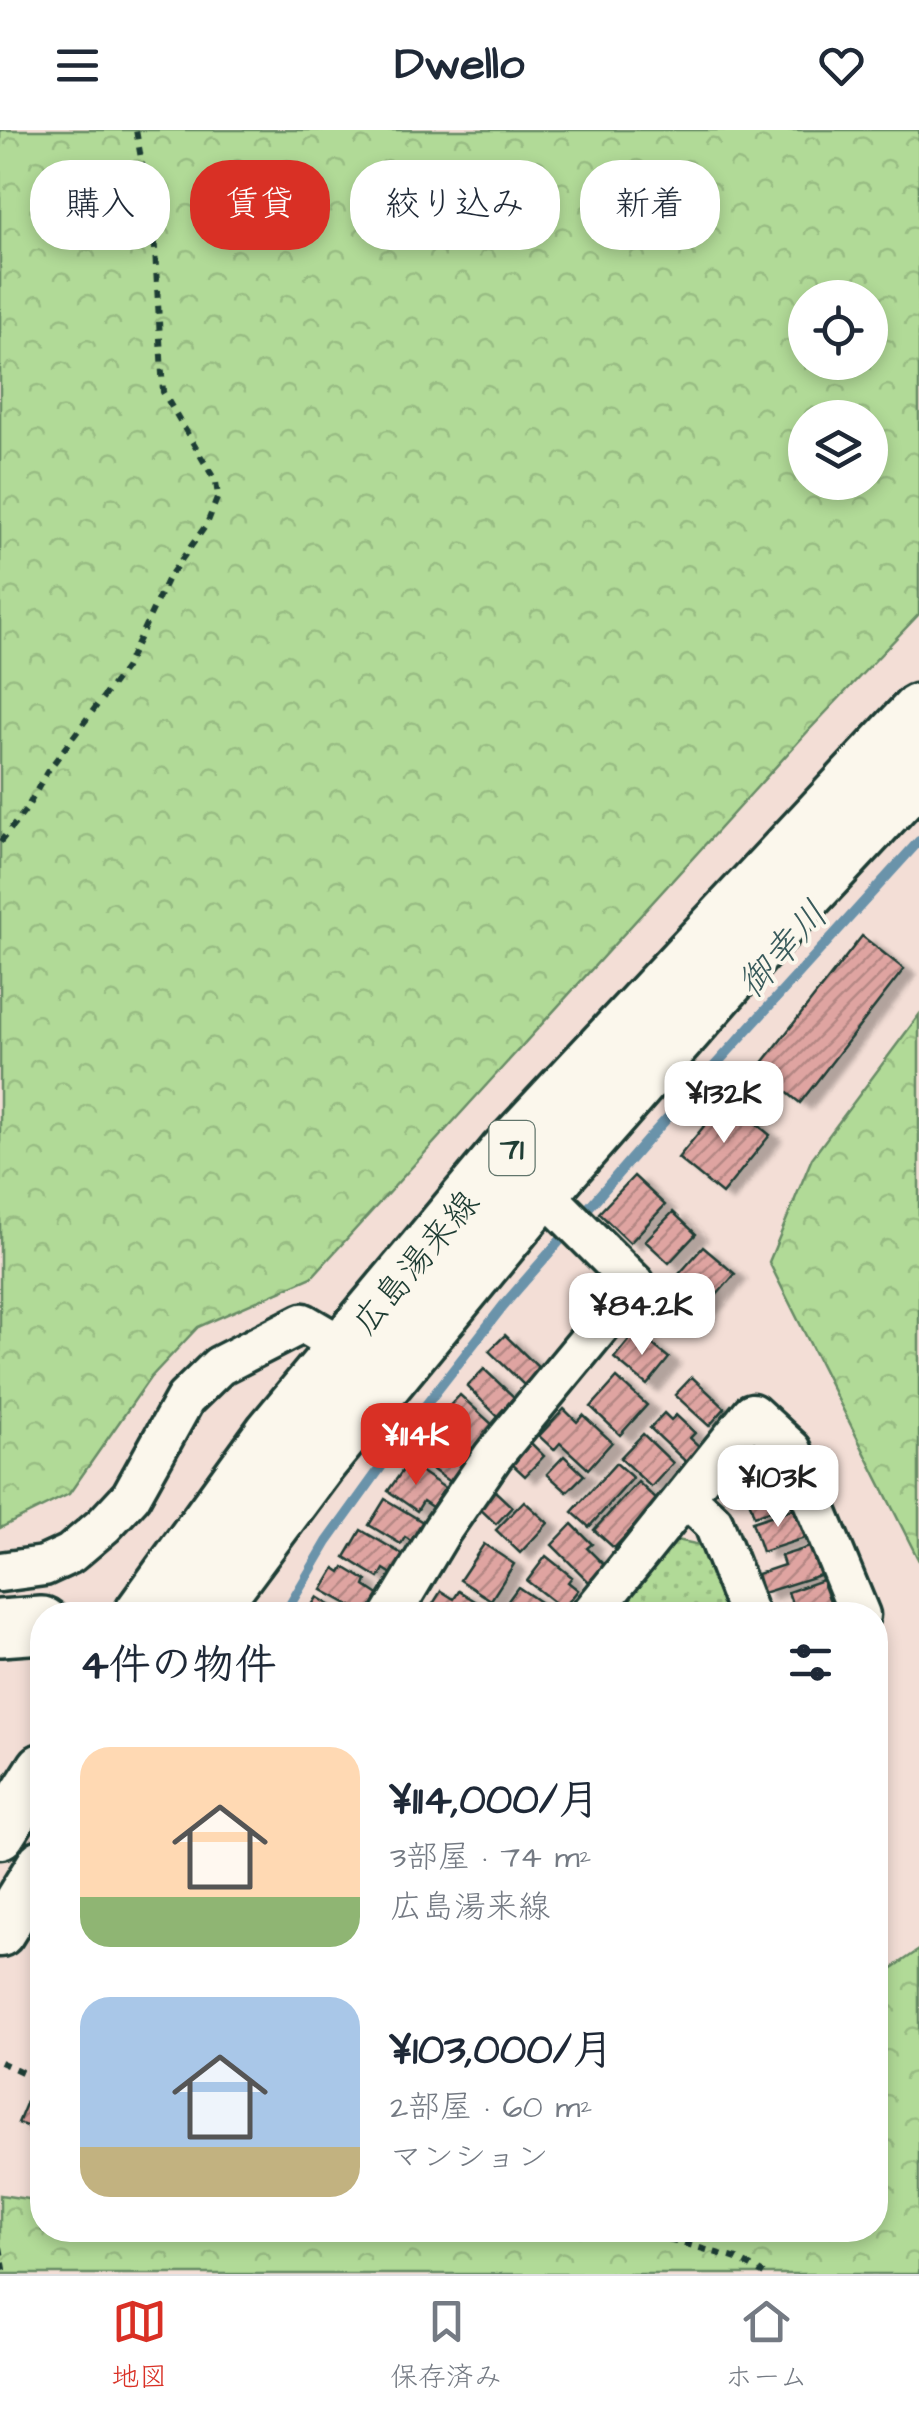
<!DOCTYPE html>
<html lang="ja">
<meta charset="utf-8">
<style>
body{margin:0;font-family:"Architects Daughter","Klee One",sans-serif;background:#f6f6f7;color:#1f2937;height:100vh;display:flex;flex-direction:column;font-size:38px;white-space:nowrap}
*{box-sizing:border-box;margin:0}
p{font-size:32px;color:#747a83}
.icon{flex:none;width:55px;height:55px;fill:none;stroke:currentColor;stroke-width:2;stroke-linecap:round;stroke-linejoin:round}
.map{position:relative;flex:1;overflow:hidden}
.sheet{position:absolute;left:30px;top:1472px;width:858px;height:640px;display:flex;flex-direction:column;background:#fff;border-radius:40px;box-shadow:0 5px 15px #0003}
.sheet>*{flex:none}
.banner{position:absolute;left:30px;top:30px;width:860px;height:90px;display:flex;gap:20px}
.tools{position:absolute;left:788px;top:150px;display:grid;gap:20px}
.tools a{display:grid;place-items:center;width:100px;height:100px;border-radius:50%;background:#fff;box-shadow:0 5px 15px #0003;font-size:50px}
.price{position:absolute;translate:-50% -85px;padding:0 22px;border-radius:20px;background:#fff;color:#222;font-size:32px;line-height:65px;filter:drop-shadow(0 2px 5px #0008)}
.price::after{content:'';position:absolute;left:50%;top:60px;width:30px;height:22px;margin-left:-15px;background:inherit;clip-path:polygon(0 0,100% 0,50% 100%)}
.price.current{background:#d93025;color:#fff}
ul{padding:0;list-style:none}
li{display:flex;align-items:center;gap:30px;height:250px;padding:0 50px}
li span{display:grid;place-items:center;flex:none;width:280px;height:200px;border-radius:30px;color:#555}
li>.icon{margin-inline-start:auto}
span .icon{width:120px;height:120px;fill:#fffc;stroke-width:1}
li b{font-size:42px}
h2{display:flex;justify-content:space-between;align-items:center;height:120px;padding:0 50px;font-size:42px}
.chip{padding:0 35px;border-radius:40px;background:#fff;box-shadow:0 5px 15px #0003;font-size:35px;line-height:90px}
.chip.current{background:#d93025;color:#fff}
header{display:flex;justify-content:space-between;align-items:center;height:130px;padding:0 50px;background:#fff;font-size:45px;font-weight:800}
.menu{display:flex;justify-content:space-around;align-items:center;height:140px;border-top:2px solid #e0e1e3;background:#fff;font-size:28px;color:#747a83}
.menu a{display:grid;justify-items:center;gap:5px}
.menu .current{color:#d93025}
.map>svg:first-child{display:block}
.forest{fill:url(#forest-crowns);stroke:#688c66;stroke-width:2.5;fill-rule:evenodd}
.park{fill:url(#park-dots);stroke:#688c66;stroke-width:2.5}
.lines{fill:none;stroke-linecap:round;stroke-linejoin:round}
.stream{stroke:#6b93aa;stroke-width:10}
.building{fill:url(#building-hatch);stroke:#1f3d34;stroke-width:2.5;filter:url(#shadow)}
.minor-casing{stroke:#1f3d34;stroke-width:45}
.tertiary-casing{stroke:#1f3d34;stroke-width:55}
.primary-casing{stroke:#1f3d34;stroke-width:62}
.path{stroke:#1f3d34;stroke-width:6;stroke-dasharray:8 8;stroke-linecap:butt}
.minor{stroke:#fbf7ec;stroke-width:38}
.tertiary{stroke:#fbf7ec;stroke-width:48}
.primary{stroke:#fbf7ec;stroke-width:55}
.labels{text-anchor:middle;stroke-width:8;stroke-linejoin:round;paint-order:stroke}
.shield{fill:#fbf7ec;stroke:#61756b;stroke-width:2.5}
.shield-label{font-size:32px;font-weight:bold;fill:#1f3d34}
.street-label{font-size:35px;fill:#1f3d34;stroke:#fbf7ec}
.water-label{font-size:38px;font-style:italic;fill:#385a5b;stroke:#fbf7ec}
</style>
<header><svg class="icon" aria-label="menu" viewBox="0 0 24 24"><path d="M4 6h16M4 12h16M4 18h16"/></svg>Dwello<svg class="icon" aria-label="heart" viewBox="0 0 24 24"><path d="M12 20l-8-8c-3-5 5-10 8-4 3-6 11-1 8 4z"/></svg></header>
<div class="map">
<svg width="919" height="2144" viewBox="0 0 919 2144">
<defs>
<pattern id="forest-crowns" width="20" height="18" patternUnits="userSpaceOnUse" patternTransform="scale(2.5)"><rect width="20" height="18" fill="#b1da97"/><path d="M2 6a3 3 0 1 1 6 0M12 15a3 3 0 1 1 6 0" fill="none" stroke="#98bc83"/></pattern>
<pattern id="park-dots" width="8" height="8" patternUnits="userSpaceOnUse" patternTransform="scale(2.5)"><rect width="8" height="8" fill="#b1da97"/><path d="M2 2h.1M6 6h.1" fill="none" stroke="#98bc83" stroke-width="1.8" stroke-linecap="round"/></pattern>
<pattern id="building-hatch" width="6" height="6" patternUnits="userSpaceOnUse" patternTransform="scale(2.5)"><rect width="6" height="6" fill="#dfa4a1"/><path d="M-1 1l2-2M0 6l6-6M5 7l2-2" fill="none" stroke="#b48784"/></pattern>
<filter id="shadow"><feDropShadow dx="11" dy="6" stdDeviation="2.5" flood-color="#0004"/></filter>
</defs>
<rect width="100%" height="100%" fill="#f3ded6"/>
<filter id="ink" filterUnits="userSpaceOnUse"><feTurbulence type="fractalNoise" baseFrequency=".01" numOctaves="2"/><feDisplacementMap in="SourceGraphic" scale="20" xChannelSelector="R" yChannelSelector="G"/><feConvolveMatrix kernelMatrix="1 2 1 2 8 2 1 2 1" color-interpolation-filters="sRGB"/></filter>
<g filter="url(#ink)">
<!-- forest -->
<g class="forest">
<path d="M 0,0 L 919,0 L 919,484 L 810,599 L 312,1147 L 198,1197 L 150,1248 L 69,1364 L 0,1398 ZM 805,168 L 870,168 L 870,232 L 805,232 ZM 805,288 L 870,288 L 870,352 L 805,352 Z"/>
<path d="M 919,885 L 919,1431 L 769,1132 L 812,1028 Z"/>
<path d="M 919,1820 L 919,2144 L 0,2144 L 0,2065 L 42,2071 L 42,2100 L 875,2100 L 875,1850 Z"/>
</g>
<!-- park -->
<path class="park" d="M 677,1410 L 705,1416 L 732,1482 L 713,1485 L 611,1485 Z"/>
<g class="lines">
<!-- stream -->
<path class="stream" d="M 284,1485 L 327,1412 L 422,1280 L 503,1176 L 650,1007 L 919,711"/>
</g>
<!-- building -->
<g class="building">
<path d="M 862,806 L 904,839 L 800,973 L 758,939 Z"/>
<path d="M 726,969 L 770,1005 L 722,1064 L 678,1028 Z"/>
<path d="M 634,1046 L 665,1075 L 630,1113 L 599,1083 Z"/>
<path d="M 673,1082 L 696,1104 L 669,1133 L 645,1111 Z"/>
<path d="M 703,1117 L 735,1144 L 697,1188 L 665,1160 Z"/>
<path d="M 636,1201 L 669,1228 L 647,1255 L 614,1228 Z"/>
<path d="M 505,1205 L 540,1239 L 524,1255 L 489,1221 Z"/>
<path d="M 484,1239 L 514,1267 L 497,1286 L 467,1256 Z"/>
<path d="M 692,1247 L 725,1278 L 709,1296 L 675,1265 Z"/>
<path d="M 617,1248 L 647,1275 L 620,1305 L 591,1277 Z"/>
<path d="M 460,1265 L 494,1296 L 472,1319 L 439,1287 Z"/>
<path d="M 564,1279 L 577,1292 L 583,1285 L 612,1312 L 588,1339 L 560,1313 L 554,1320 L 539,1306 Z"/>
<path d="M 664,1283 L 671,1290 L 676,1285 L 695,1303 L 690,1308 L 700,1317 L 686,1332 L 650,1298 Z"/>
<path d="M 434,1298 L 454,1313 L 449,1320 L 467,1332 L 451,1353 L 414,1326 Z"/>
<path d="M 643,1304 L 673,1333 L 651,1357 L 620,1328 Z"/>
<path d="M 531,1313 L 544,1326 L 525,1346 L 512,1334 Z"/>
<path d="M 752,1318 L 764,1330 L 729,1364 L 717,1352 Z"/>
<path d="M 564,1326 L 584,1345 L 567,1362 L 547,1344 Z"/>
<path d="M 408,1333 L 445,1358 L 432,1377 L 423,1371 L 417,1381 L 388,1361 Z"/>
<path d="M 616,1333 L 633,1348 L 589,1397 L 572,1382 Z"/>
<path d="M 779,1338 L 791,1374 L 754,1386 L 747,1363 L 763,1357 L 759,1344 Z"/>
<path d="M 638,1352 L 658,1371 L 614,1418 L 594,1400 Z"/>
<path d="M 495,1361 L 512,1377 L 496,1394 L 479,1378 Z"/>
<path d="M 385,1369 L 426,1394 L 414,1413 L 405,1407 L 401,1414 L 369,1395 Z"/>
<path d="M 524,1371 L 548,1393 L 520,1423 L 496,1400 Z"/>
<path d="M 795,1378 L 805,1408 L 762,1422 L 752,1392 Z"/>
<path d="M 572,1394 L 592,1414 L 587,1418 L 605,1436 L 589,1452 L 552,1415 Z"/>
<path d="M 361,1400 L 407,1427 L 395,1446 L 384,1439 L 379,1448 L 345,1427 Z"/>
<path d="M 484,1414 L 514,1434 L 491,1470 L 460,1450 Z"/>
<path d="M 810,1417 L 820,1445 L 763,1463 L 757,1444 L 784,1435 L 781,1426 Z"/>
<path d="M 546,1426 L 572,1447 L 568,1452 L 578,1460 L 563,1479 L 527,1451 Z"/>
<path d="M 344,1437 L 367,1451 L 365,1456 L 380,1466 L 368,1485 L 322,1460 L 335,1438 L 341,1442 Z"/>
<path d="M 822,1450 L 833,1479 L 813,1485 L 796,1485 L 788,1462 Z"/>
<path d="M 518,1457 L 543,1474 L 538,1480 L 546,1485 L 510,1485 L 502,1479 Z"/>
<path d="M 441,1461 L 454,1469 L 459,1461 L 483,1476 L 478,1485 L 426,1485 Z"/>
<path d="M 317,1467 L 346,1485 L 306,1485 Z"/>
<path d="M 28,1969 L 42,1975 L 42,2002 L 18,1993 Z"/>
</g>
<g class="lines">
<!-- minor casing -->
<g class="minor-casing">
<g id="minor">
<path d="M 686,1368 L 713,1392 L 749,1485"/>
<path d="M 0,1442 L 44,1436 L 70,1424 L 104,1395 L 131,1366 L 185,1269 L 219,1236 L 303,1193 L 344,1217"/>
<path d="M 391,1485 L 442,1400 L 493,1326 L 635,1154 L 525,1044"/>
<path d="M 590,1485 L 752,1283 L 792,1320 L 860,1485"/>
</g>
</g>
<!-- tertiary casing -->
<g class="tertiary-casing">
<g id="tertiary">
<path d="M 0,1704 L 42,1638"/>
<path d="M 0,1802 L 42,1734"/>
</g>
</g>
<!-- primary casing -->
<g class="primary-casing">
<g id="primary">
<path d="M 142,1485 L 273,1304 L 505,1026 L 919,582"/>
<path d="M 204,1485 L 318,1332 L 542,1060 L 761,811 L 919,642"/>
<path d="M 0,1498 L 42,1495"/>
</g>
</g>
<!-- path -->
<g class="path">
<path d="M 0,712 L 26,680 L 47,642 L 125,538 L 167,450 L 207,394 L 218,366 L 216,352 L 163,262 L 154,102 L 136,0"/>
<path d="M 0,1932 L 42,1951"/>
<path d="M 638,2100 L 737,2129 L 764,2144"/>
<path d="M 0,2117 L 5,2144"/>
</g>
<!-- minor -->
<use href="#minor" class="minor"/>
<!-- tertiary -->
<use href="#tertiary" class="tertiary"/>
<!-- primary -->
<use href="#primary" class="primary"/>
</g>
</g>
<g class="labels">
<!-- shield labels -->
<rect class="shield" x="489.5" y="991" width="45" height="54" rx="8"/>
<g class="shield-label">
<text x="512" y="1029">71</text>
</g>
<!-- street labels -->
<g class="street-label">
<text transform="translate(415 1132) rotate(-50)" y="12">広島湯来線</text>
</g>
<!-- water labels -->
<g class="water-label">
<text transform="translate(782 819) rotate(-48)" y="13">御幸川</text>
</g>
</g>
</svg>
<div class="tools">
<a><svg class="icon" aria-label="locate" viewBox="0 0 24 24"><circle cx="12" cy="12" r="6"/><path d="M12 2v4M12 18v4M2 12h4M18 12h4"/></svg></a>
<a><svg class="icon" aria-label="layers" viewBox="0 0 24 24"><path d="M12 4l9 5-9 5-9-5zM3 14l9 5 9-5"/></svg></a>
</div>
<b class="price" style="left:724px;top:1016px">¥132K</b>
<b class="price" style="left:642px;top:1228px">¥84.2K</b>
<b class="price current" style="left:416px;top:1358px">¥114K</b>
<b class="price" style="left:778px;top:1400px">¥103K</b>
<div class="banner">
<a class="chip">購入</a>
<a class="chip current">賃貸</a>
<a class="chip">絞り込み</a>
<a class="chip">新着</a>
</div>
<section class="sheet">
<h2>4件の物件<svg class="icon" aria-label="filters" viewBox="0 0 24 24"><path d="M4 7h16M4 17h16"/><circle cx="9" cy="7" r="2"/><circle cx="15" cy="17" r="2"/></svg></h2>
<ul>
<li><span style="background:linear-gradient(#ffd9b3 75%,#8fb573 0)"><svg class="icon" aria-label="home" viewBox="0 0 24 24"><path d="M3 11l9-7 9 7M6 9v11h12V9"/></svg></span><div><b>¥114,000/月</b><p>3部屋 · 74 m²</p><p>広島湯来線</p></div></li>
<li><span style="background:linear-gradient(#a9c7e8 75%,#c2b280 0)"><svg class="icon" aria-label="home" viewBox="0 0 24 24"><path d="M3 11l9-7 9 7M6 9v11h12V9"/></svg></span><div><b>¥103,000/月</b><p>2部屋 · 60 m²</p><p>マンション</p></div></li>
</ul>
</section>
</div>
<nav class="menu">
<a class="current"><svg class="icon" aria-label="map" viewBox="0 0 24 24"><path d="M3 6l6-2 6 2 6-2v14l-6 2-6-2-6 2zM9 4v14M15 6v14"/></svg>地図</a>
<a><svg class="icon" aria-label="saved" viewBox="0 0 24 24"><path d="M7 4h10v16l-5-4-5 4z"/></svg>保存済み</a>
<a><svg class="icon" aria-label="home" viewBox="0 0 24 24"><path d="M3 11l9-7 9 7M6 9v11h12V9"/></svg>ホーム</a>
</nav>
